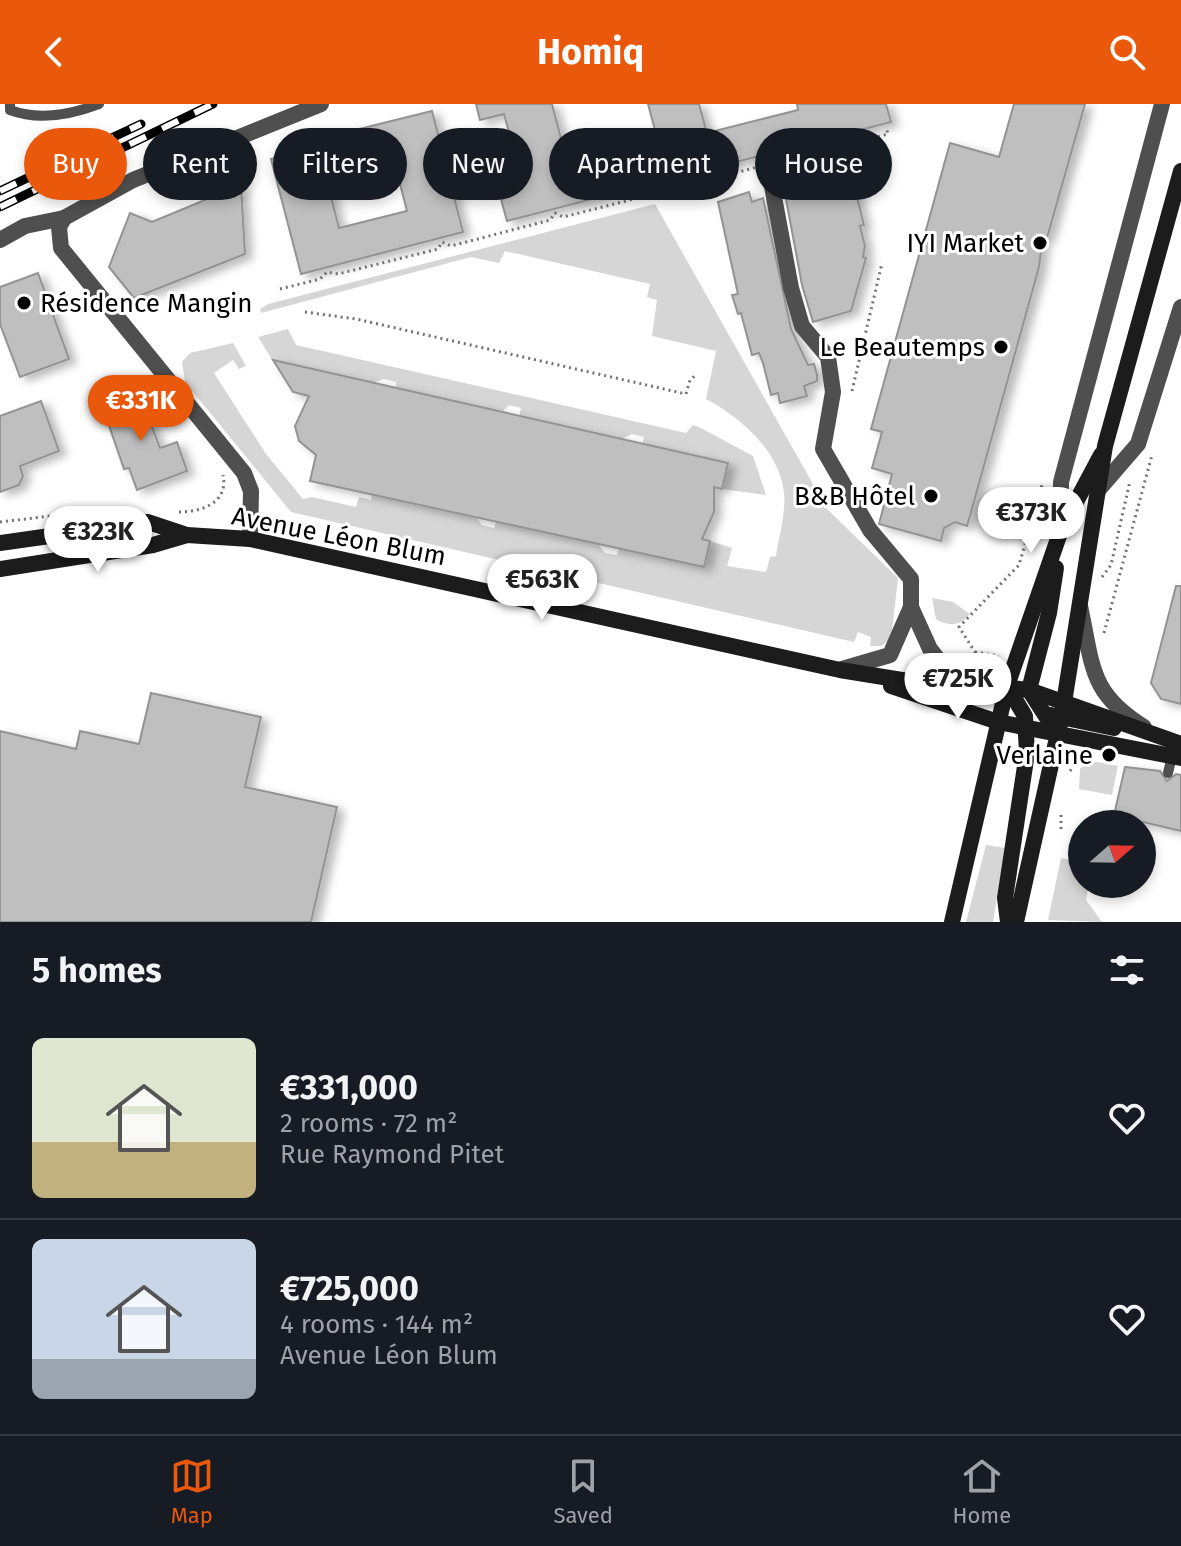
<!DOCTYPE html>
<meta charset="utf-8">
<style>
body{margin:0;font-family:"Fira Sans",sans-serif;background:#20242c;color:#f1f3f6;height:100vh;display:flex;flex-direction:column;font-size:30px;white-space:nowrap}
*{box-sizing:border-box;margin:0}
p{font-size:26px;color:#9ea1a6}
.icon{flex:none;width:44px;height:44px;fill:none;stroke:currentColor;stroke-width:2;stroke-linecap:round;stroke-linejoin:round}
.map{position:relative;height:818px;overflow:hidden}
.sheet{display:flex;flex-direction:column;background:#171b24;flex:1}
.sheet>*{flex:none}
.top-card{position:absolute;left:24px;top:24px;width:1134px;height:72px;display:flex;gap:16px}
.needle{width:52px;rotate:70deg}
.fabs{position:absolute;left:1068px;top:706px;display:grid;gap:16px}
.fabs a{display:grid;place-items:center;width:88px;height:88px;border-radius:50%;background:#171b24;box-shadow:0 4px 12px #0003;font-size:40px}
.price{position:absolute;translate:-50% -68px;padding:0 18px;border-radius:28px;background:#fff;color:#222;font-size:26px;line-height:52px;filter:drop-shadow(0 2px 4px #0008)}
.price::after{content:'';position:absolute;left:50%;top:48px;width:24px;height:18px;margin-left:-12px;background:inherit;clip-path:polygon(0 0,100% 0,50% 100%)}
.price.on{background:#ea580c;color:#fff}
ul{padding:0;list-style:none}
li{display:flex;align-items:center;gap:24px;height:200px;padding:0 32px}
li+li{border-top:2px solid #363941}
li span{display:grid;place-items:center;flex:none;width:224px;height:160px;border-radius:12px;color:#555}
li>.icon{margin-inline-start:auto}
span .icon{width:96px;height:96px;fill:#fffc;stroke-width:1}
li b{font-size:34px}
h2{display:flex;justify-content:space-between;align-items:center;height:96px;padding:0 32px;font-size:34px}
.chip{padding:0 28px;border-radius:36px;background:#171b24;box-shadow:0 4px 12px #0003;font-size:28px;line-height:72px}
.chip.on{background:#ea580c;color:#fff}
header{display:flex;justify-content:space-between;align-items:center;height:104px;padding:0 32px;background:#ea580c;color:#fff;font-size:36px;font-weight:700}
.tab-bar{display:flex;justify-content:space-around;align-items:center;height:112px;border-top:2px solid #363941;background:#171b24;font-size:22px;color:#9ea1a6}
.tab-bar a{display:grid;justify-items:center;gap:4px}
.tab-bar .on{color:#ea580c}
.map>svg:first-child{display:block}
.green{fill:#d6d6d6}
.building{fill:#bfbfbf;stroke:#939393;stroke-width:2;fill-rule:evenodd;filter:url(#shadow)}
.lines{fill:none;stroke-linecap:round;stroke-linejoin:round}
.path{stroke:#717171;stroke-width:3;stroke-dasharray:2 4;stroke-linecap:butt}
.lane{stroke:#4f4f4f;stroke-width:10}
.street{stroke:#4f4f4f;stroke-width:16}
.secondary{stroke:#1c1c1c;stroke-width:16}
.rail-casing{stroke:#000;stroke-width:9}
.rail{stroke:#fff;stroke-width:6;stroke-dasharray:18;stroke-linecap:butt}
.poi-dot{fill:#000;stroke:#fff;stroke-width:3}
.labels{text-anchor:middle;stroke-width:6;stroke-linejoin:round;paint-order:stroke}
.poi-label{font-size:26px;fill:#000;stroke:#fff;text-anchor:end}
.street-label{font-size:26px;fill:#000;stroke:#fff}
</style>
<header><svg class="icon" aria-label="back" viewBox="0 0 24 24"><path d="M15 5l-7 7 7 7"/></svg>Homiq<svg class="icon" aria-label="search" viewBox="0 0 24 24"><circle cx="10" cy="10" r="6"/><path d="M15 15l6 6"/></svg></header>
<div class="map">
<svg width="1181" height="818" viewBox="0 0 1181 818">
<defs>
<filter id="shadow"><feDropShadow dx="7" dy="4" stdDeviation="4" flood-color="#0004"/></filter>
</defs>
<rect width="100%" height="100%" fill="#fff"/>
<!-- green -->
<g class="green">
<path d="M 655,100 L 827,405 L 898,474 L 891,535 L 881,542 L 870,542 L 871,533 L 858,528 L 854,538 L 291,408 L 185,278 L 182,258 L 190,249 L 233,239 L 246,262 L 239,265 L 233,256 L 214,269 L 266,350 L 303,395 L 312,393 L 356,403 L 359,393 L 371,396 L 372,390 L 476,413 L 482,421 L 494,424 L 496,418 L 598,440 L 605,449 L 617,451 L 619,443 L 704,463 L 710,437 L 732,444 L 727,462 L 766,468 L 770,453 L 776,452 C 779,432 786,409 784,389 C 780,347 740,313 706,295 L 716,247 L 652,232 L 657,196 L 647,193 L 650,180 L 505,147 L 499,159 L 471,153 L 261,209 L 260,205 L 268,200 Z"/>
<path d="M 288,225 L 296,241 L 686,329 L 693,321 L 699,323 L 753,352 L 766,391 L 722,385 L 642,342 L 644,333 L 632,330 L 622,335 L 519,312 L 521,304 L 509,301 L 502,308 L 396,285 L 396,278 L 384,275 L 373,279 L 273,257 L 258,233 Z"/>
<path d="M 932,494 L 953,498 L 970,510 C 961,522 948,523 936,515 Z"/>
<path d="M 1098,658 L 1118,662 L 1112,691 L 1079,685 L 1080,665 L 1086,659 Z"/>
<path d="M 986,741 L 1005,744 L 993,818 L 966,818 Z"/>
<path d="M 1061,754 L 1082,759 L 1082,780 L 1089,780 L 1086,796 L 1102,818 L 1048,816 Z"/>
</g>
<!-- building -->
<g class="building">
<path d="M 476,0 L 552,0 L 569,65 L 659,41 L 648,0 L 699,0 L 707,29 L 798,6 L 797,0 L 886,0 L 891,18 L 507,117 L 498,84 L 522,77 L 504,10 L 480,16 Z"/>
<path d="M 1014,0 L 1085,0 L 1047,134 L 1043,133 L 1039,163 L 970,412 L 967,422 L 955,418 L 944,424 L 941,437 L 879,420 L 892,370 L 872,364 L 882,328 L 871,325 L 950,39 L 999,53 Z"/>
<path d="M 432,7 L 463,128 L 301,170 L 271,55 L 349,35 L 347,28 ZM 393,53 L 407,107 L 339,124 L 327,77 L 341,74 L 339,67 Z"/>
<path d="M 846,63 L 847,71 L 851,69 L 864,121 L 860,122 L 865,142 L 863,153 L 866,154 L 851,207 L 813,218 L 802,181 L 783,79 Z"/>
<path d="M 241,81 L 245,150 L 134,194 L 109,163 L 130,109 L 152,118 Z"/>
<path d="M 749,88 L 752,98 L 763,94 L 791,225 L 808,261 L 814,260 L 817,271 L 817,277 L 804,282 L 807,292 L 780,299 L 778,289 L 771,291 L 763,259 L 759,249 L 752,251 L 741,209 L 738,210 L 732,191 L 738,190 L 718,98 Z"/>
<path d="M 38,169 L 69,255 L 20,273 L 0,220 L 0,183 Z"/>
<path d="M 273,256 L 728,359 L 722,385 L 714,383 L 714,408 L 702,435 L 710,437 L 704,463 L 310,377 L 316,351 L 299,337 L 295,322 L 309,292 L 293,288 Z"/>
<path d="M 139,288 L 160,344 L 177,338 L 187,367 L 137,386 L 129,364 L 124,365 L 102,301 Z"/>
<path d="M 41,297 L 59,347 L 20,362 L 23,372 L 19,381 L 0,388 L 0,312 Z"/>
<path d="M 1176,482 L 1181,482 L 1181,600 L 1161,595 L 1151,579 Z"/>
<path d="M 151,589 L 261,613 L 245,683 L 337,703 L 311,818 L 0,818 L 0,627 L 76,645 L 80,627 L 139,640 Z"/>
<path d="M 1125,663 L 1160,667 L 1167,677 L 1176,670 L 1181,671 L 1181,727 L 1143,718 L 1112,720 Z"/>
</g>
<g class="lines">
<!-- path -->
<g class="path">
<path d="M 772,59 L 826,46 L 835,37 L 842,42 L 888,30 L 886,24"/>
<path d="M 280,185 L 320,175 L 327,168 L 338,170 L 438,145 L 442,138 L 451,142 L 550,116 L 555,109 L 563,113 L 689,81 L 694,73 L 705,77 L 761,62"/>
<path d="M 305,208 L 356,215 L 686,290 L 690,276 L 697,270"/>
<path d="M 852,287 L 882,159"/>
<path d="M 179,408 C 201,408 229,399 223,371"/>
<path d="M 0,418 L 59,411"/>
<path d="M 1102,473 L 1111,461 L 1130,377"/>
<path d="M 1104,529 L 1152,351"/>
<path d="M 975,548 L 999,552"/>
<path d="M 974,561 L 975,548 L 959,523 L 1019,461 L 1042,381"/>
<path d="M 1070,667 L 1073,663"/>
<path d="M 1061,711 L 1061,725"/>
</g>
<!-- lane -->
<g class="lane">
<path d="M 10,0 L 10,6 C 39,17 70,11 99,0"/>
<path d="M 1168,669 L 1172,652"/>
</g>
<!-- street -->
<g class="street">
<path d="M 771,77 L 791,184 L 802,222 L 828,253 L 833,288 L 823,345 L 870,426 L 911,475 L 911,503 L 890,551 L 842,565"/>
<path d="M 64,114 L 59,123 L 61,144 L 244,369 L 251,387 L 250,435"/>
<path d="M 0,136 L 25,122 L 64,114 L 133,76 L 321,0"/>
<path d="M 1100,384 L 1138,340 L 1181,203"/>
<path d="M 1061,426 L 1061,378 L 1162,0"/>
<path d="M 1080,502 C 1093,562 1089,589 1144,623"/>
<path d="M 911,503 L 930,545 L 958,581"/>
</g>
<!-- secondary -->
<g class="secondary">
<path d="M 0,439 L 148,418 L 187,431 L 250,435 L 840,566 L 939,582 L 972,580 L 1029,586 L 1181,640"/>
<path d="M 1056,464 L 1049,509 L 1029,586 L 1058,631"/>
<path d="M 0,465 L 153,441 L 187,431"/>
<path d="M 891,582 L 998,618 L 1181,654"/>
<path d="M 1007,582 L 1025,612 L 1027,649 L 1005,794 L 1008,818"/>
<path d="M 1051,611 L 1114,624"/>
<path d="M 952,818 L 1007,582 L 1061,426 L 1101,351"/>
<path d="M 1016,818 L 1062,611 L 1105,342 L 1181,67"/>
</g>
<!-- rail casing -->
<g class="rail-casing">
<g id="rail">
<path d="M 0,87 L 141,20"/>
<path d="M 0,103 L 213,0"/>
</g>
</g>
<!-- rail -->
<use href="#rail" class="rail"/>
</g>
<!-- markers -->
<g class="poi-dot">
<circle cx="1040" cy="139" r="8"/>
<circle cx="24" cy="199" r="8"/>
<circle cx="1001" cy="243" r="8"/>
<circle cx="931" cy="392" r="8"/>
<circle cx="1109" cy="651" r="8"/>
</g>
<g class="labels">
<!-- poi labels -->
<g class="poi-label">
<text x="1024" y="148">IYI Market</text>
<text x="40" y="208" text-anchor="start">Résidence Mangin</text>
<text x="985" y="252">Le Beautemps</text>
<text x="915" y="401">B&amp;B Hôtel</text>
<text x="1093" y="660">Verlaine</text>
</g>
<!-- street labels -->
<g class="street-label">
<text transform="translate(339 432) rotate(11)" y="9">Avenue Léon Blum</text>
</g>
</g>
</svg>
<div class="fabs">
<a><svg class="needle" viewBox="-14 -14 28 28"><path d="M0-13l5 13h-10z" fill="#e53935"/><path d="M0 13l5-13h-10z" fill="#9ea1a6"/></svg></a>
</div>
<b class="price on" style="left:141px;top:339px">€331K</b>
<b class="price" style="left:1031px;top:451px">€373K</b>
<b class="price" style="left:98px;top:470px">€323K</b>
<b class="price" style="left:542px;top:518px">€563K</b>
<b class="price" style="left:958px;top:617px">€725K</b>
<div class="top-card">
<a class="chip on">Buy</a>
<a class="chip">Rent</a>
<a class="chip">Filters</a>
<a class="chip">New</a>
<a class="chip">Apartment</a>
<a class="chip">House</a>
</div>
</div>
<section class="sheet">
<h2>5 homes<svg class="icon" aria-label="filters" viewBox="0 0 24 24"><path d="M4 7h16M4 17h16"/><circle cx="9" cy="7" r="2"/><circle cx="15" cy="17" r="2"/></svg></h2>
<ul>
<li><span style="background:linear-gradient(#dfe7d0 65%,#c2b280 0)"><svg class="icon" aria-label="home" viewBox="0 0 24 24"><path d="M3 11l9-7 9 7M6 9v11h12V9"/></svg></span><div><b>€331,000</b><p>2 rooms · 72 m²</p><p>Rue Raymond Pitet</p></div><svg class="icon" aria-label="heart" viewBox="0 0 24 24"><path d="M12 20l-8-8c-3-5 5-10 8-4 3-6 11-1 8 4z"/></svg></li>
<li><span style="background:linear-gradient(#c9d6e8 75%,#9aa5b1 0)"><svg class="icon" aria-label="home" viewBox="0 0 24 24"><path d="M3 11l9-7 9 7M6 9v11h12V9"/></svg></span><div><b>€725,000</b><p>4 rooms · 144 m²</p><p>Avenue Léon Blum</p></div><svg class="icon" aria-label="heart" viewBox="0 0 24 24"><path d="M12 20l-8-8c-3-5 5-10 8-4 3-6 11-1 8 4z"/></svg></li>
</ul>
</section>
<nav class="tab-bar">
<a class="on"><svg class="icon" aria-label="map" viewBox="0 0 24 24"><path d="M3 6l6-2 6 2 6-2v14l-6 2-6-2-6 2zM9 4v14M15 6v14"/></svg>Map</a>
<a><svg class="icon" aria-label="saved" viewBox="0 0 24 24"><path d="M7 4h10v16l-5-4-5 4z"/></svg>Saved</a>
<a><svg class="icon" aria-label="home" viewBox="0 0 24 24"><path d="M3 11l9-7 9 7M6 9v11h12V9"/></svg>Home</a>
</nav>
